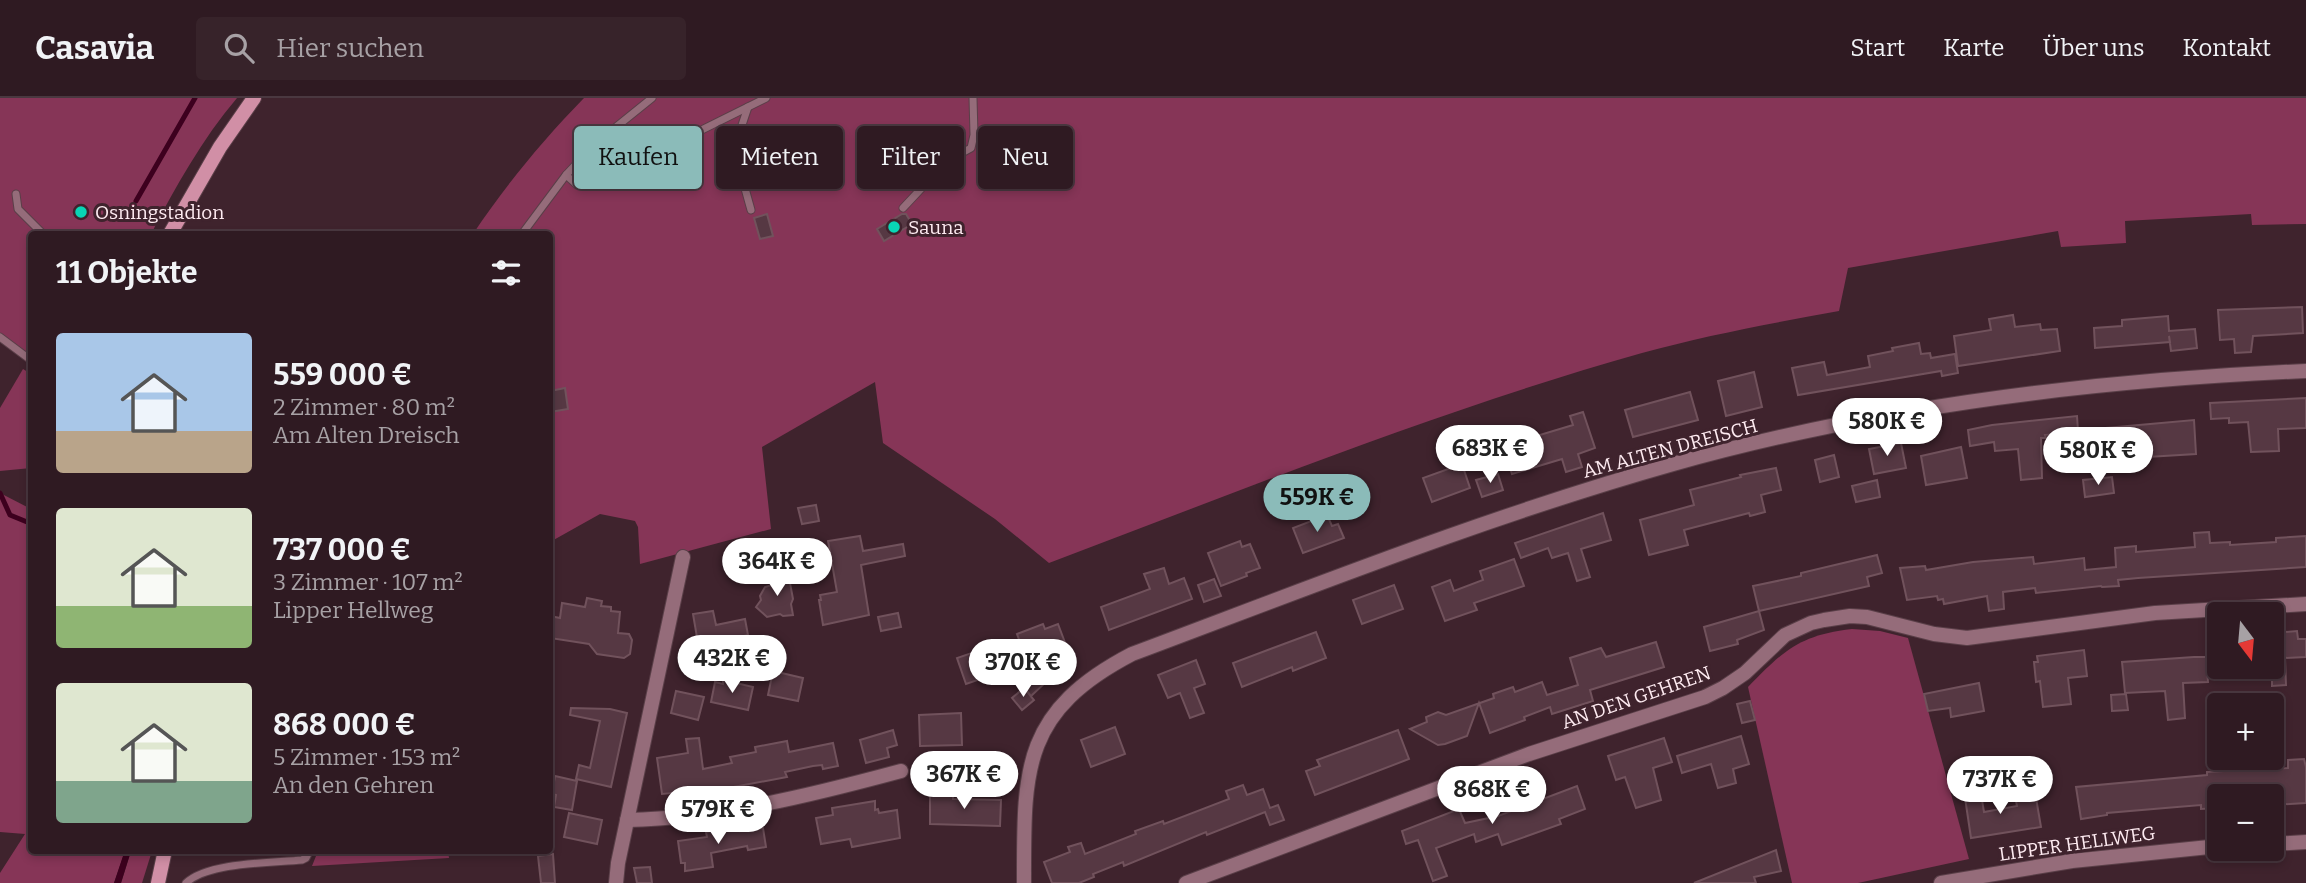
<!DOCTYPE html>
<html lang="de">
<meta charset="utf-8">
<style>
body{margin:0;font-family:Bitter,serif;background:#37232a;color:#f1f3f6;height:100vh;display:flex;flex-direction:column;font-size:26px;white-space:nowrap}
*{box-sizing:border-box;margin:0}
p{font-size:23px;color:#a7a1a5}
.icon{flex:none;width:38px;height:38px;fill:none;stroke:currentColor;stroke-width:2;stroke-linecap:round;stroke-linejoin:round}
.map{position:relative;flex:1;overflow:hidden}
.panel{position:absolute;left:28px;top:133px;width:525px;height:623px;display:flex;flex-direction:column;background:#2f1a22;border-radius:7px;box-shadow:0 4px 10px #0003,0 0 0 2px #4a3840}
.panel>*{flex:none}
.top-card{position:absolute;left:574px;top:28px;width:665px;height:63px;display:flex;gap:14px}
.needle{width:46px;rotate:164deg}
.controls{position:absolute;left:2207px;top:504px;display:grid;gap:14px}
.controls a{display:grid;place-items:center;width:77px;height:77px;border-radius:7px;background:#2f1a22;box-shadow:0 4px 10px #0003,0 0 0 2px #4a3840;font-size:35px}
.price{position:absolute;translate:-50% -60px;padding:0 16px;border-radius:24px;background:#fff;color:#222;font-size:23px;line-height:46px;filter:drop-shadow(0 2px 4px #0008)}
.price::after{content:'';position:absolute;left:50%;top:42px;width:21px;height:16px;margin-left:-10px;background:inherit;clip-path:polygon(0 0,100% 0,50% 100%)}
.price.current{background:#8bbbb9;color:#111}
ul{padding:0;list-style:none}
li{display:flex;align-items:center;gap:21px;height:175px;padding:0 28px}
li span{display:grid;place-items:center;flex:none;width:196px;height:140px;border-radius:7px;color:#555}
li>.icon{margin-inline-start:auto}
span .icon{width:84px;height:84px;fill:#fffc;stroke-width:1}
li b{font-size:30px}
h2{display:flex;justify-content:space-between;align-items:center;height:84px;padding:0 28px;font-size:30px}
.chip{padding:0 24px;border-radius:7px;background:#2f1a22;box-shadow:0 4px 10px #0003,0 0 0 2px #4a3840;font-size:24px;line-height:63px}
.chip.current{background:#8bbbb9;color:#111}
header{display:flex;align-items:center;gap:42px;box-sizing:border-box;height:98px;padding:0 35px;background:#2f1a22;border-bottom:2px solid #4a3840}
header strong{font-size:33px}
nav{display:flex;gap:38px;margin-inline-start:auto;font-size:24px}
.search{width:490px;height:63px;background:#37232a;display:flex;align-items:center;gap:18px;box-sizing:border-box;padding:0 24px;border-radius:7px;color:#a7a1a5;font-size:26px}
.map>svg:first-child{display:block}
.green{fill:#863557}
.water{fill:#3d001e}
.lines{fill:none;stroke-linecap:round;stroke-linejoin:round}
.stream{stroke:#3d001e;stroke-width:5}
.building{fill:#563843;stroke:#71525c;stroke-width:2}
.lane-casing{stroke:#5a3f48;stroke-width:9}
.street-casing{stroke:#5a3f48;stroke-width:16}
.secondary-casing{stroke:#5a3f48;stroke-width:16}
.lane{stroke:#956c7a;stroke-width:7}
.street{stroke:#956c7a;stroke-width:14}
.secondary{stroke:#d18fa6;stroke-width:14}
.poi-dot{fill:#09d5b5;stroke:#3f232d;stroke-width:2.5}
.labels{text-anchor:middle;stroke-width:6;stroke-linejoin:round;paint-order:stroke}
.poi-label{font-size:19px;fill:#feebf1;stroke:#3f232d;text-anchor:start}
.street-label{font-size:19px;fill:#feebf1;stroke:#3f232d}
</style>
<header>
<strong>Casavia</strong>
<div class="search"><svg class="icon" aria-label="search" viewBox="0 0 24 24"><circle cx="10" cy="10" r="6"/><path d="M15 15l6 6"/></svg>Hier suchen</div>
<nav><a>Start</a><a>Karte</a><a>Über uns</a><a>Kontakt</a></nav>
</header>
<div class="map">
<svg width="2306" height="785" viewBox="0 0 2306 785">
<rect width="100%" height="100%" fill="#3f232d"/>
<!-- green -->
<g class="green">
<path d="M 0,0 L 237,0 C 202,41 175,90 151,136 L 32,136 L 31,260 L 0,242 Z"/>
<path d="M 584,0 L 2306,0 L 2306,126 L 2252,127 L 2251,116 L 2125,123 L 2126,145 L 2061,149 L 2058,133 L 1848,170 L 1839,213 C 1773,225 1707,237 1642,255 C 1440,312 1245,391 1049,465 L 995,421 L 883,345 L 875,284 L 762,349 L 771,431 L 640,466 L 638,429 L 635,423 L 600,416 L 550,444 L 550,136 L 473,136 C 506,87 542,43 584,0 Z"/>
<path d="M 23,271 L 31,276 L 31,370 L 0,373 L 0,310 Z"/>
<path d="M 0,395 L 31,411 L 32,752 L 125,753 L 114,785 L 0,785 L 0,775 L 25,736 L 0,734 Z"/>
<path d="M 1852,531 L 1880,533 L 1908,540 L 1969,761 L 1858,785 L 1792,785 L 1748,589 C 1784,552 1800,537 1852,531 Z"/>
<path d="M 131,753 L 152,753 L 142,785 L 121,785 Z"/>
<path d="M 318,753 L 448,753 L 449,760 L 312,768 Z"/>
</g>
<!-- water -->
<path class="water" d="M 125,752 L 131,753 L 121,785 L 114,785 Z"/>
<g class="lines">
<!-- stream -->
<g class="stream">
<path d="M 136,103 L 195,0"/>
<path d="M 0,395 L 10,417 L 32,426"/>
</g>
</g>
<!-- building -->
<g class="building">
<path d="M 767,116 L 773,138 L 760,141 L 754,120 Z"/>
<path d="M 902,116 L 906,116 L 912,126 L 884,143 L 877,131 Z"/>
<path d="M 2302,209 L 2303,235 L 2253,238 L 2251,254 L 2235,255 L 2234,241 L 2220,242 L 2218,212 Z"/>
<path d="M 2013,217 L 2015,229 L 2040,226 L 2041,232 L 2057,231 L 2060,253 L 1958,268 L 1954,238 L 1991,232 L 1989,221 Z"/>
<path d="M 2168,218 L 2169,233 L 2195,231 L 2197,250 L 2171,253 L 2169,238 L 2170,244 L 2095,250 L 2094,230 L 2122,228 L 2122,222 Z"/>
<path d="M 1919,245 L 1921,256 L 1930,255 L 1931,260 L 1955,256 L 1958,275 L 1942,278 L 1941,273 L 1798,297 L 1792,270 L 1824,264 L 1827,277 L 1870,269 L 1868,258 L 1893,253 L 1892,250 Z"/>
<path d="M 1754,274 L 1762,309 L 1726,318 L 1718,283 Z"/>
<path d="M 565,290 L 568,311 L 550,314 L 550,293 Z"/>
<path d="M 1690,294 L 1698,322 L 1633,339 L 1625,312 Z"/>
<path d="M 2306,300 L 2306,330 L 2278,331 L 2279,353 L 2251,354 L 2248,324 L 2229,325 L 2229,320 L 2211,321 L 2210,305 Z"/>
<path d="M 1583,314 L 1595,350 L 1578,356 L 1582,369 L 1566,374 L 1562,361 L 1512,376 L 1503,348 L 1573,327 L 1570,318 Z"/>
<path d="M 2077,318 L 2078,333 L 2045,337 L 2046,340 L 2041,340 L 2042,380 L 2021,382 L 2018,351 L 1995,353 L 1994,344 L 1970,348 L 1968,332 L 1992,327 Z"/>
<path d="M 2194,322 L 2196,356 L 2098,362 L 2095,331 Z"/>
<path d="M 1901,345 L 1906,370 L 1874,376 L 1869,351 Z"/>
<path d="M 1961,349 L 1967,380 L 1926,387 L 1921,358 Z"/>
<path d="M 1834,357 L 1839,379 L 1820,384 L 1815,362 Z"/>
<path d="M 1462,366 L 1470,390 L 1432,404 L 1423,380 Z"/>
<path d="M 1776,370 L 1781,392 L 1761,397 L 1765,414 L 1750,418 L 1749,415 L 1684,432 L 1688,447 L 1649,457 L 1640,422 L 1694,407 L 1690,392 L 1741,379 L 1740,377 Z"/>
<path d="M 1498,376 L 1503,392 L 1482,399 L 1476,382 Z"/>
<path d="M 2112,379 L 2114,395 L 2085,399 L 2083,382 Z"/>
<path d="M 1877,382 L 1880,399 L 1856,404 L 1852,388 Z"/>
<path d="M 816,407 L 819,423 L 802,426 L 798,410 Z"/>
<path d="M 1603,415 L 1611,442 L 1581,451 L 1590,479 L 1577,483 L 1568,455 L 1552,460 L 1548,450 L 1521,460 L 1515,445 Z"/>
<path d="M 1327,417 L 1332,428 L 1338,426 L 1344,440 L 1303,455 L 1293,430 Z"/>
<path d="M 2209,434 L 2210,445 L 2230,444 L 2230,447 L 2276,444 L 2276,440 L 2306,438 L 2306,469 L 2138,480 L 2118,482 L 2119,488 L 2102,489 L 2101,488 L 2036,495 L 2035,490 L 2003,494 L 2004,511 L 1989,513 L 1987,498 L 1944,506 L 1943,501 L 1938,502 L 1937,498 L 1907,502 L 1900,470 L 1925,468 L 1926,472 L 1973,464 L 2033,459 L 2034,466 L 2084,460 L 2085,472 L 2116,469 L 2115,450 L 2136,448 L 2136,454 L 2195,449 L 2194,435 Z"/>
<path d="M 860,438 L 863,453 L 903,446 L 905,458 L 861,467 L 869,517 L 823,527 L 819,502 L 821,502 L 820,497 L 837,494 L 828,443 Z"/>
<path d="M 1240,443 L 1242,449 L 1250,446 L 1260,470 L 1246,475 L 1247,478 L 1221,488 L 1208,455 Z"/>
<path d="M 1877,457 L 1882,475 L 1867,479 L 1869,488 L 1759,513 L 1753,488 L 1801,478 L 1801,475 Z"/>
<path d="M 1514,461 L 1524,488 L 1474,505 L 1477,512 L 1445,523 L 1432,489 L 1450,482 L 1454,493 L 1483,482 L 1480,473 Z"/>
<path d="M 1164,470 L 1169,486 L 1184,480 L 1192,501 L 1109,532 L 1101,509 L 1150,491 L 1144,476 Z"/>
<path d="M 783,475 L 785,484 L 790,485 L 793,501 L 791,506 L 793,517 L 783,518 L 780,516 L 767,519 L 756,509 L 761,502 L 760,498 L 765,489 L 772,487 L 770,477 Z"/>
<path d="M 1214,481 L 1221,498 L 1204,504 L 1198,487 Z"/>
<path d="M 1394,487 L 1403,511 L 1362,526 L 1353,502 Z"/>
<path d="M 587,500 L 602,503 L 601,508 L 611,509 L 611,513 L 620,514 L 618,535 L 629,536 L 632,542 L 630,556 L 624,560 L 597,556 L 589,546 L 550,540 L 550,518 L 560,520 L 562,505 L 585,509 Z"/>
<path d="M 713,513 L 716,527 L 745,521 L 748,537 L 732,541 L 733,545 L 699,551 L 693,516 Z"/>
<path d="M 1759,513 L 1764,532 L 1737,542 L 1738,546 L 1710,553 L 1704,529 Z"/>
<path d="M 898,515 L 901,529 L 881,533 L 878,519 Z"/>
<path d="M 1043,526 L 1045,531 L 1058,526 L 1067,550 L 1028,566 L 1017,536 Z"/>
<path d="M 2297,533 L 2298,541 L 2306,541 L 2306,559 L 2285,560 L 2286,587 L 2272,588 L 2272,535 Z"/>
<path d="M 1316,534 L 1326,560 L 1293,573 L 1292,569 L 1242,589 L 1233,565 Z"/>
<path d="M 1656,544 L 1664,569 L 1590,592 L 1593,603 L 1552,616 L 1550,609 L 1524,619 L 1525,622 L 1490,635 L 1479,605 L 1467,638 L 1445,646 L 1438,647 L 1410,631 L 1427,624 L 1426,619 L 1438,614 L 1446,617 L 1494,600 L 1493,596 L 1513,589 L 1515,594 L 1542,584 L 1547,597 L 1578,587 L 1570,560 L 1601,550 L 1606,559 Z"/>
<path d="M 992,548 L 1001,574 L 966,586 L 957,560 Z"/>
<path d="M 2084,552 L 2087,578 L 2068,580 L 2071,606 L 2043,609 L 2040,583 L 2036,584 L 2034,564 L 2038,564 L 2037,558 Z"/>
<path d="M 2194,559 L 2206,559 L 2208,584 L 2183,585 L 2185,620 L 2168,622 L 2165,593 L 2125,595 L 2122,564 Z"/>
<path d="M 1196,562 L 1205,586 L 1194,590 L 1204,615 L 1190,620 L 1180,595 L 1168,600 L 1158,577 Z"/>
<path d="M 1036,572 L 1046,584 L 1031,598 L 1021,586 Z"/>
<path d="M 773,573 L 803,580 L 798,603 L 768,597 Z"/>
<path d="M 723,582 L 753,589 L 748,612 L 711,604 L 715,584 L 723,586 Z"/>
<path d="M 1979,585 L 1984,613 L 1951,619 L 1950,610 L 1928,613 L 1924,596 Z"/>
<path d="M 1024,590 L 1034,602 L 1022,612 L 1012,600 Z"/>
<path d="M 676,593 L 704,599 L 698,622 L 671,615 Z"/>
<path d="M 2126,596 L 2128,612 L 2112,613 L 2111,597 Z"/>
<path d="M 1750,603 L 1755,622 L 1742,625 L 1737,606 Z"/>
<path d="M 571,610 L 610,611 L 627,615 L 611,689 L 576,681 L 579,667 L 590,670 L 600,623 L 570,617 Z"/>
<path d="M 961,615 L 962,647 L 920,648 L 919,617 Z"/>
<path d="M 1115,629 L 1125,656 L 1091,669 L 1081,642 Z"/>
<path d="M 893,632 L 897,647 L 887,650 L 889,659 L 866,665 L 860,642 Z"/>
<path d="M 1398,632 L 1409,661 L 1315,697 L 1306,673 L 1320,668 L 1317,662 Z"/>
<path d="M 1741,638 L 1749,666 L 1733,671 L 1736,685 L 1718,690 L 1711,666 L 1682,675 L 1677,658 Z"/>
<path d="M 699,640 L 703,671 L 732,665 L 730,659 L 756,654 L 755,649 L 787,643 L 789,654 L 833,645 L 838,668 L 823,671 L 822,667 L 813,668 L 785,674 L 787,679 L 685,698 L 673,700 L 672,695 L 662,696 L 657,660 L 688,655 L 686,641 Z"/>
<path d="M 1664,640 L 1672,664 L 1653,670 L 1661,702 L 1636,710 L 1625,679 L 1616,682 L 1608,658 Z"/>
<path d="M 2304,661 L 2306,669 L 2306,705 L 2272,707 L 2272,698 L 2219,698 L 2219,710 L 2201,711 L 2201,707 L 2177,709 L 2107,715 L 2107,717 L 2081,721 L 2076,689 L 2207,677 L 2207,674 L 2223,673 L 2223,666 L 2238,665 L 2239,672 L 2288,670 L 2288,662 Z"/>
<path d="M 555,678 L 577,683 L 572,712 L 554,709 L 556,697 L 552,696 Z"/>
<path d="M 1243,687 L 1247,697 L 1263,691 L 1270,710 L 1278,707 L 1284,722 L 1270,727 L 1265,714 L 1207,737 L 1206,734 L 1124,768 L 1123,764 L 1093,776 L 1094,779 L 1079,785 L 1052,785 L 1044,764 L 1070,754 L 1068,749 L 1081,745 L 1085,756 L 1136,736 L 1135,733 L 1163,723 L 1164,726 L 1229,701 L 1226,693 Z"/>
<path d="M 1577,688 L 1585,711 L 1559,721 L 1561,726 L 1502,747 L 1498,736 L 1476,744 L 1474,736 L 1436,750 L 1447,778 L 1433,783 L 1418,742 L 1406,746 L 1402,733 L 1459,711 L 1465,725 L 1498,718 Z"/>
<path d="M 1980,690 L 1984,714 L 2017,708 L 2016,703 L 2036,700 L 2041,729 L 1971,740 L 1964,693 Z"/>
<path d="M 930,695 L 953,695 L 953,701 L 1001,702 L 1000,728 L 930,726 Z"/>
<path d="M 875,703 L 875,712 L 878,711 L 879,715 L 897,712 L 900,740 L 852,749 L 850,741 L 821,746 L 816,720 L 833,717 L 832,710 Z"/>
<path d="M 569,715 L 602,722 L 597,746 L 564,739 Z"/>
<path d="M 740,727 L 740,733 L 763,730 L 766,749 L 748,752 L 747,748 L 711,755 L 713,769 L 685,773 L 685,765 L 681,765 L 678,743 L 707,739 L 706,734 Z"/>
<path d="M 1776,752 L 1781,773 L 1754,779 L 1756,785 L 1694,785 Z"/>
<path d="M 553,756 L 555,785 L 541,785 L 538,758 Z"/>
<path d="M 650,769 L 652,785 L 637,785 L 634,770 Z"/>
</g>
<g class="lines">
<!-- lane casing -->
<g class="lane-casing">
<g id="lane">
<path d="M 748,9 L 734,51 L 751,112"/>
<path d="M 566,77 L 577,87 L 590,86 L 603,81 L 766,0"/>
<path d="M 16,96 L 18,111 L 43,136"/>
<path d="M 903,110 L 947,63 L 971,50 L 974,37 L 973,0"/>
<path d="M 522,136 L 566,77 L 595,46 L 652,0"/>
<path d="M 0,239 L 32,263"/>
<path d="M 186,785 C 208,764 271,765 302,762 L 306,760 L 310,752"/>
</g>
</g>
<!-- street casing -->
<g class="street-casing">
<g id="street">
<path d="M 627,722 C 720,720 812,697 901,673"/>
<path d="M 2272,746 L 2306,744"/>
<path d="M 616,785 L 618,765 L 683,459"/>
<path d="M 1024,785 C 1024,672 1021,614 1132,556 C 1311,489 1489,418 1673,366 C 1879,308 2093,282 2306,273"/>
<path d="M 1186,785 L 1529,656 L 1705,599 L 1723,590 L 1745,575 L 1785,537 L 1811,525 L 1824,522 L 1850,518 L 1867,519 L 1934,536 L 1967,540 L 2155,515 L 2306,506"/>
<path d="M 1941,785 L 2072,763 L 2219,748"/>
</g>
</g>
<!-- secondary casing -->
<g class="secondary-casing">
<g id="secondary">
<path d="M 170,136 L 220,49 L 254,0"/>
<path d="M 158,785 L 165,752"/>
</g>
</g>
<!-- lane -->
<use href="#lane" class="lane"/>
<!-- street -->
<use href="#street" class="street"/>
<!-- secondary -->
<use href="#secondary" class="secondary"/>
</g>
<!-- markers -->
<g class="poi-dot">
<circle cx="81" cy="114" r="7"/>
<circle cx="894" cy="129" r="7"/>
</g>
<g class="labels">
<!-- poi labels -->
<g class="poi-label">
<text x="95" y="121">Osningstadion</text>
<text x="908" y="136">Sauna</text>
</g>
<!-- street labels -->
<g class="street-label">
<text transform="translate(1670 350) rotate(-15)" y="7">AM ALTEN DREISCH</text>
<text transform="translate(1636 599) rotate(-19)" y="7">AN DEN GEHREN</text>
<text transform="translate(2077 745) rotate(-8)" y="7">LIPPER HELLWEG</text>
</g>
</g>
</svg>
<div class="controls">
<a><svg class="needle" viewBox="-14 -14 28 28"><path d="M0-13l5 13h-10z" fill="#e53935"/><path d="M0 13l5-13h-10z" fill="#a7a1a5"/></svg></a>
<a>+</a>
<a>−</a>
</div>
<b class="price" style="left:1887px;top:360px">580K €</b>
<b class="price" style="left:1490px;top:387px">683K €</b>
<b class="price" style="left:2098px;top:389px">580K €</b>
<b class="price current" style="left:1317px;top:436px">559K €</b>
<b class="price" style="left:777px;top:500px">364K €</b>
<b class="price" style="left:732px;top:597px">432K €</b>
<b class="price" style="left:1023px;top:601px">370K €</b>
<b class="price" style="left:964px;top:713px">367K €</b>
<b class="price" style="left:2000px;top:718px">737K €</b>
<b class="price" style="left:1492px;top:728px">868K €</b>
<b class="price" style="left:718px;top:748px">579K €</b>
<div class="top-card">
<a class="chip current">Kaufen</a>
<a class="chip">Mieten</a>
<a class="chip">Filter</a>
<a class="chip">Neu</a>
</div>
<section class="panel">
<h2>11 Objekte<svg class="icon" aria-label="filters" viewBox="0 0 24 24"><path d="M4 7h16M4 17h16"/><circle cx="9" cy="7" r="2"/><circle cx="15" cy="17" r="2"/></svg></h2>
<ul>
<li><span style="background:linear-gradient(#a9c7e8 70%,#b9a48a 0)"><svg class="icon" aria-label="home" viewBox="0 0 24 24"><path d="M3 11l9-7 9 7M6 9v11h12V9"/></svg></span><div><b>559 000 €</b><p>2 Zimmer · 80 m²</p><p>Am Alten Dreisch</p></div></li>
<li><span style="background:linear-gradient(#dfe7d0 70%,#8fb573 0)"><svg class="icon" aria-label="home" viewBox="0 0 24 24"><path d="M3 11l9-7 9 7M6 9v11h12V9"/></svg></span><div><b>737 000 €</b><p>3 Zimmer · 107 m²</p><p>Lipper Hellweg</p></div></li>
<li><span style="background:linear-gradient(#dfe7d0 70%,#7fa58c 0)"><svg class="icon" aria-label="home" viewBox="0 0 24 24"><path d="M3 11l9-7 9 7M6 9v11h12V9"/></svg></span><div><b>868 000 €</b><p>5 Zimmer · 153 m²</p><p>An den Gehren</p></div></li>
</ul>
</section>
</div>
